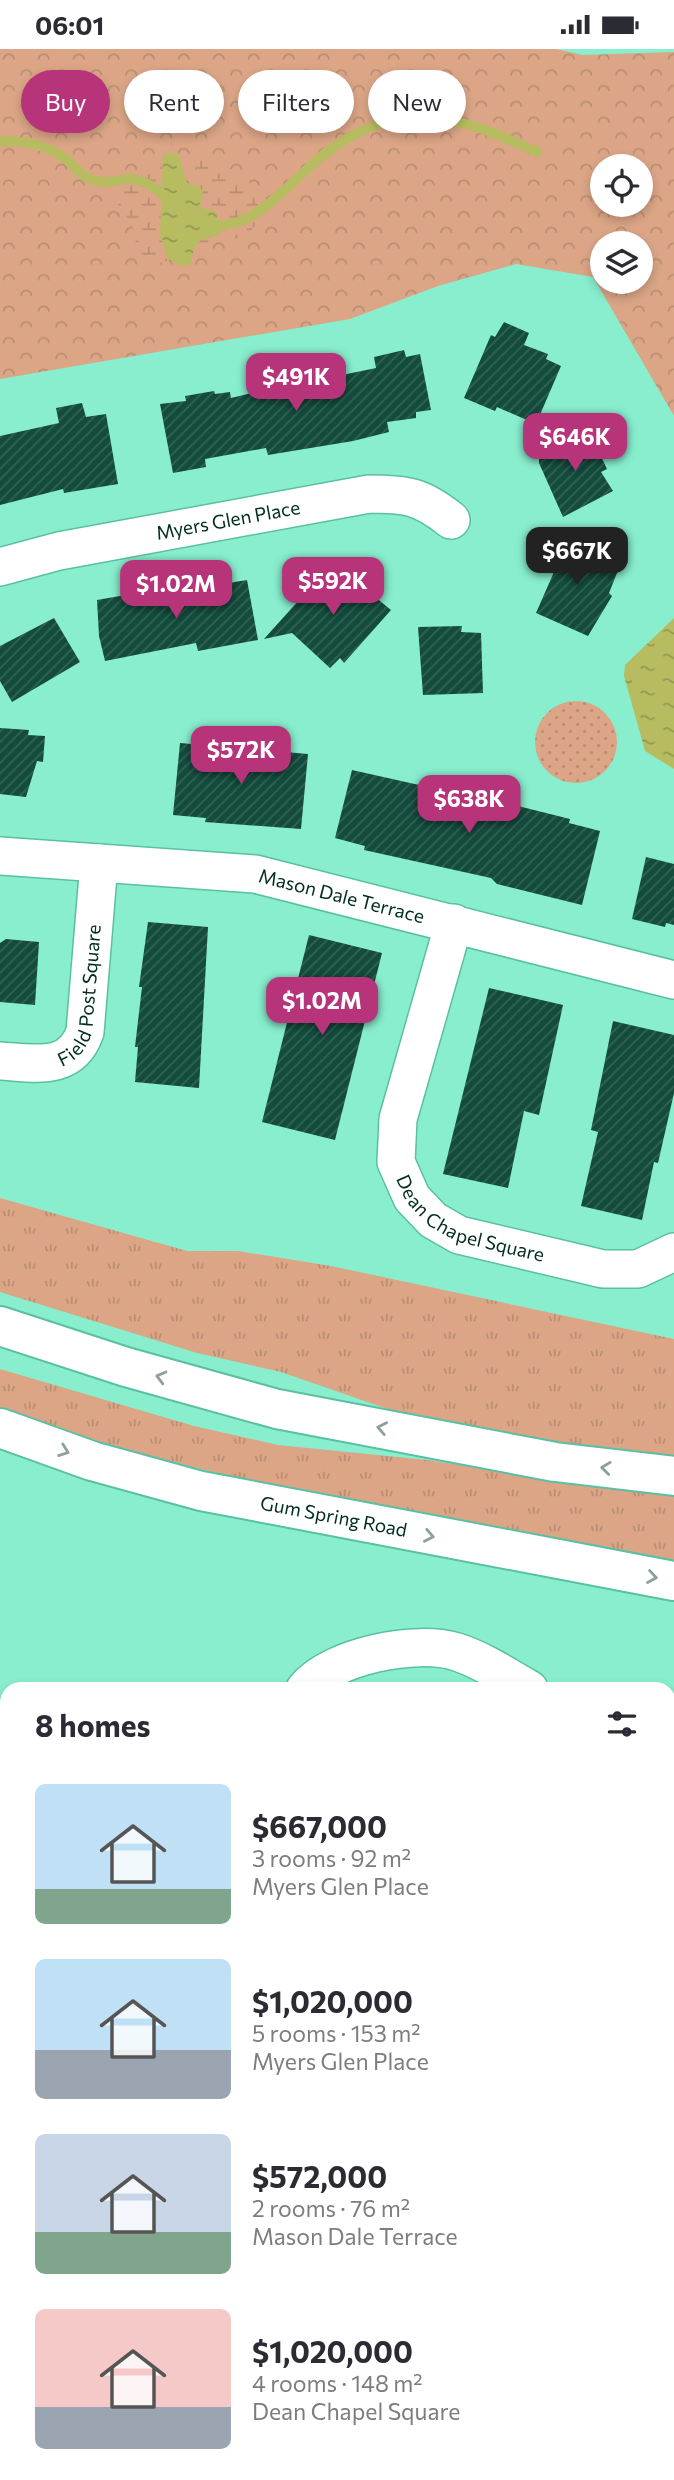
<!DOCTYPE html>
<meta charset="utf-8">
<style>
body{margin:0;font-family:Commissioner,sans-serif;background:#f7f7f7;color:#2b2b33;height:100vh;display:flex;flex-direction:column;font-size:26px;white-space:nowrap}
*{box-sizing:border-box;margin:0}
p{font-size:23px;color:#7c7c81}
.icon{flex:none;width:38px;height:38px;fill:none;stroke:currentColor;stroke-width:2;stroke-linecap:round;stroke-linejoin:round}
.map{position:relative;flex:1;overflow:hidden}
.details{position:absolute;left:0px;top:1633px;width:676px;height:800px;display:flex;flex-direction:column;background:#fff;border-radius:21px 21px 0 0;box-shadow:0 4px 10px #0003}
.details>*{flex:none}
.hud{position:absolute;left:21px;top:21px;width:634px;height:63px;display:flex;gap:14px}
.fabs{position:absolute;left:590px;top:105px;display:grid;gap:14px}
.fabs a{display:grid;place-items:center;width:63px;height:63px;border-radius:50%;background:#fff;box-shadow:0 4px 10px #0003;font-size:35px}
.price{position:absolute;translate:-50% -60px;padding:0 16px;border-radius:14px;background:#b7347b;color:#fff;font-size:23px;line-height:46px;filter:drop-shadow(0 2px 4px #0008)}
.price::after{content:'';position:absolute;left:50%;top:42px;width:21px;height:16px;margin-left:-10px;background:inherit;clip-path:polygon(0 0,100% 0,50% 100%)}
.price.on{background:#222;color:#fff}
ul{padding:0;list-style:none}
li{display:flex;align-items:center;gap:21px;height:175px;padding:0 35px}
li span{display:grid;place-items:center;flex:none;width:196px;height:140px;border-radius:10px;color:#555}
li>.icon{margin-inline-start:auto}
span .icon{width:84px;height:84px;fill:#fffc;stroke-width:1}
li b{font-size:30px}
h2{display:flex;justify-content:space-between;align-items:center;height:84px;padding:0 35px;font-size:30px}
.tag{padding:0 24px;border-radius:32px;background:#fff;box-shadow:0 4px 10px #0003;font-size:24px;line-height:63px}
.tag.on{background:#b7347b;color:#fff}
.status{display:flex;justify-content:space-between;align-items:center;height:49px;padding:0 35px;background:#fff;direction:ltr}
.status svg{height:19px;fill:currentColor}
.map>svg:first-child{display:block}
.grass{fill:url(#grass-tufts)}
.forest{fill:url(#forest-crowns);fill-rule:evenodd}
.wetland{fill:url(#wetland-marsh)}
.park{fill:url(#park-dots)}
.water{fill:url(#water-ripples)}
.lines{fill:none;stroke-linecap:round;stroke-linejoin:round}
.stream{stroke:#b7bc61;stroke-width:10}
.building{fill:url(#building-hatch)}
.street-casing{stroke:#59c0a2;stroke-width:40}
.secondary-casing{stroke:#59c0a2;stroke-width:42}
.street{stroke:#fff;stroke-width:37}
.secondary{stroke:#fff;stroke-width:38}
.oneway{stroke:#8ca09b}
.labels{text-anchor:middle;stroke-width:7;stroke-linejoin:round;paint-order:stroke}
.street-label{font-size:19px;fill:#002c21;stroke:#eafdf6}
</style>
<div class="status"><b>06:01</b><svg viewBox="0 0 49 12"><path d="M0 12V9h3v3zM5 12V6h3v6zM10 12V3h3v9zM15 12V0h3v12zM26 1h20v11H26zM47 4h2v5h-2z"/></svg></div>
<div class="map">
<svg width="674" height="2431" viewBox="0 0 674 2431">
<defs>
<pattern id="grass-tufts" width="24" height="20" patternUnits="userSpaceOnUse" patternTransform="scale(1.75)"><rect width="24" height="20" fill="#dba586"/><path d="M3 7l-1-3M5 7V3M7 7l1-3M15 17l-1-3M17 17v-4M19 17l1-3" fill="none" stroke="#ba8e73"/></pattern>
<pattern id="forest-crowns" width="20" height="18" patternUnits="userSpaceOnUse" patternTransform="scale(1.75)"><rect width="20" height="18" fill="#dba586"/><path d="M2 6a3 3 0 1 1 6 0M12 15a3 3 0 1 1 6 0" fill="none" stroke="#ba8e73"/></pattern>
<pattern id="wetland-marsh" width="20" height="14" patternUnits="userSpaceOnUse" patternTransform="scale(1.75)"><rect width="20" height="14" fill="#dba586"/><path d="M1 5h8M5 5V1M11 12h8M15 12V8" fill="none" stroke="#ba8e73"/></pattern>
<pattern id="park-dots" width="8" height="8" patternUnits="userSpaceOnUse" patternTransform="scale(1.75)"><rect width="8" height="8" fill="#dba586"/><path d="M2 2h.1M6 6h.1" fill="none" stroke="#ba8e73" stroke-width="1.8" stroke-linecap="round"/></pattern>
<pattern id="water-ripples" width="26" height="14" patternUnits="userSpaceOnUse" patternTransform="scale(1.75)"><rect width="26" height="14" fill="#b7bc61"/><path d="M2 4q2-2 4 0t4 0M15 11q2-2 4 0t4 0" fill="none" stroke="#929950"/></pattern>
<pattern id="building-hatch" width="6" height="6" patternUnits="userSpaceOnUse" patternTransform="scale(1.75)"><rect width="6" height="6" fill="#134c3d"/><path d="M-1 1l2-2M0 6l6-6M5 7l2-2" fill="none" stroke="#336356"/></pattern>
</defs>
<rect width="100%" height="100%" fill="#88eece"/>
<!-- grass -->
<g class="grass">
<path d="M 0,1149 L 187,1202 L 238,1202 L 331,1217 L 674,1290 L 674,1409 L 619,1404 L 422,1372 L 281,1323 L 197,1304 L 0,1243 Z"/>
<path d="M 0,1320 L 194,1377 L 278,1396 L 427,1411 L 674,1447 L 674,1513 L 300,1445 L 118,1399 L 0,1360 Z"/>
</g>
<!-- forest -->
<g class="forest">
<path d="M 0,0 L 556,0 L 583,6 L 674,3 L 674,367 L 593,228 L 516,215 L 438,237 L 350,270 L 0,330 ZM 602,117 L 640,117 L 640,156 L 602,156 ZM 602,194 L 640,194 L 640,233 L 602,233 Z"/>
<path d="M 0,2377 L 7,2377 L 7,2426 L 130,2426 L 130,2431 L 0,2431 Z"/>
</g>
<!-- wetland -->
<g class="wetland">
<path d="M 172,94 L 181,139 L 172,210 C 158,215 151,218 138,210 C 135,201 137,192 134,182 C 127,161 106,152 116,127 L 136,122 L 159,128 L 161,104 Z"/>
<path d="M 193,104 L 232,120 L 250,134 L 262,166 C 247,195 233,188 206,195 L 192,219 L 185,222 L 203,150 Z"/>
</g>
<!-- park -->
<circle class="park" cx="576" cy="693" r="41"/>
<!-- water -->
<g class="water">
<path d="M 178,103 L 187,134 L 199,137 L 203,142 L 200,159 L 216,162 L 220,186 C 196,192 196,190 190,216 L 184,218 L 167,209 L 160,185 L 163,106 Z"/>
<path d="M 674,569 L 674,720 L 645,702 L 624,627 L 625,616 Z"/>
</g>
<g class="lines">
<!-- stream -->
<g class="stream">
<path d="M 0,92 C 25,92 47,95 67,111 C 74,117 80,126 88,129 C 122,144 125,110 169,151"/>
<path d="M 207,175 C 254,186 294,127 327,103 C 350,86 379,71 409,69 C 454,65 498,85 537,103"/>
</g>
</g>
<!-- building -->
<g class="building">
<path d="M 504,273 L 529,284 L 524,296 L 548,305 L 546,310 L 561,317 L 536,375 L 497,358 L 495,362 L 464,349 L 491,286 L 495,288 Z"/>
<path d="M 404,301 L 406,308 L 420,305 L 431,361 L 416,363 L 416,369 L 387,373 L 389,383 L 353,392 L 268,406 L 266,399 L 205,410 L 206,418 L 173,424 L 160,355 L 186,352 L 185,347 L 214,342 L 215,345 L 230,343 L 231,349 L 281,337 L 280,328 L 306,323 L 308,333 L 376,319 L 374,308 Z"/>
<path d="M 82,354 L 86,368 L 106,365 L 118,435 L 64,444 L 63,440 L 0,456 L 0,387 L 59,374 L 56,359 Z"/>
<path d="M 589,382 L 607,420 L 601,423 L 613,442 L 563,468 L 539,414 L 539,404 Z"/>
<path d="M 557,488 L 619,519 L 609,544 L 612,547 L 588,587 L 536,564 L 554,523 L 544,515 Z"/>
<path d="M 335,515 L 391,561 L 344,614 L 340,609 L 330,619 L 292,584 L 264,590 L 325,522 Z"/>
<path d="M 247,531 L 258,591 L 198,602 L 196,594 L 105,612 L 99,587 L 97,551 L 160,540 L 160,545 Z"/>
<path d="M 54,569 L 80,613 L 12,653 L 0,632 L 0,597 Z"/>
<path d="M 462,577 L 461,583 L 481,584 L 483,644 L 423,646 L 418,578 Z"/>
<path d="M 0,679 L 29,681 L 28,686 L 45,687 L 43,713 L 37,712 L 26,748 L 0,745 Z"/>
<path d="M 180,694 L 308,705 L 301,780 L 205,773 L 206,769 L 173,766 Z"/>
<path d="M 352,721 L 428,738 L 429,735 L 570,770 L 569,774 L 600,782 L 582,856 L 497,835 L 491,829 L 364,801 L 365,797 L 335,789 Z"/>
<path d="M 646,808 L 674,815 L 674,876 L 666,874 L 665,878 L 632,870 Z"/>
<path d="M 148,873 L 208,878 L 199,1039 L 135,1033 L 138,998 L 135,998 L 142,938 L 139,938 Z"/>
<path d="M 309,886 L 382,904 L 335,1091 L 262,1073 Z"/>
<path d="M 6,890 L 39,893 L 35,956 L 0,953 L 0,894 Z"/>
<path d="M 489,939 L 563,956 L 539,1066 L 524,1062 L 508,1139 L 443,1125 Z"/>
<path d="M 613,972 L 674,986 L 674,1044 L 658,1114 L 654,1113 L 642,1171 L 581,1157 L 598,1083 L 591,1081 Z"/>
</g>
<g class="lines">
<!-- street casing -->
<g class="street-casing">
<g id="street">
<path id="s1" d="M 0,518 L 59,502 L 369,445 C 407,445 421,447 451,471"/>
<path id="s2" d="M 0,807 L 255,825 L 674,931"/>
<path id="s3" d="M 454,874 L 398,1070 L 396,1113 L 412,1149 L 433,1171 L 459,1186 L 603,1220 L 638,1220 L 674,1203"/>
<path id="s4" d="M 0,1012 C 35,1014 71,1023 85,983 L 99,814"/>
<path d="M 305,1640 C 332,1607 416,1590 457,1603 C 482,1611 506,1627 529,1640"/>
<path d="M 668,1718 L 674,1721"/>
<path d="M 668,1935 L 674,1925"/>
<path d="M 668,2064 L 674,2067"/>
<path d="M 619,2426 L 628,2431"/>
<path d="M 394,2431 L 397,2426"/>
</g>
</g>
<!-- secondary casing -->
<g class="secondary-casing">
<g id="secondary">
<path d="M 0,1277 L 126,1318 L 277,1360 L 555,1413 L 674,1427"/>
<path id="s5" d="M 0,1379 L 92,1412 L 201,1442 L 674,1532"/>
</g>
</g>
<!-- street -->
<use href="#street" class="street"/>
<!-- secondary -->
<use href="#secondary" class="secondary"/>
</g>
<!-- one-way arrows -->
<defs><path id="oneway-chevron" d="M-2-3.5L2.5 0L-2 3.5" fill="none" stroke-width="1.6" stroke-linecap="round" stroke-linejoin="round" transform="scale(1.75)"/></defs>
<g class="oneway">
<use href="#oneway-chevron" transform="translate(161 1328) rotate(-165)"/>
<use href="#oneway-chevron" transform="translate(382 1379) rotate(-169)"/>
<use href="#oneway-chevron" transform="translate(64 1402) rotate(20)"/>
<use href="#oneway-chevron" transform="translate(606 1419) rotate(-173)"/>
<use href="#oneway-chevron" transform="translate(429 1487) rotate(11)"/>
<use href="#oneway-chevron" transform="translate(652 1528) rotate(9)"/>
</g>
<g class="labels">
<!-- street labels -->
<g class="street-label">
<text dy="7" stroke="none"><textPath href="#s1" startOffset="233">Myers Glen Place</textPath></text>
<text dy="7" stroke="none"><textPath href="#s2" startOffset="345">Mason Dale Terrace</textPath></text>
<text dy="7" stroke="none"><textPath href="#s4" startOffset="133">Field Post Square</textPath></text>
<text dy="7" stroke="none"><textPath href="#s3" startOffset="348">Dean Chapel Square</textPath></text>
<text dy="7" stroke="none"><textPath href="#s5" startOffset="346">Gum Spring Road</textPath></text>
</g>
</g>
</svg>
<div class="fabs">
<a><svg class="icon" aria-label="locate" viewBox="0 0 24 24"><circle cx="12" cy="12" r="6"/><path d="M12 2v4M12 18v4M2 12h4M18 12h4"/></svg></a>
<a><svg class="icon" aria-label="layers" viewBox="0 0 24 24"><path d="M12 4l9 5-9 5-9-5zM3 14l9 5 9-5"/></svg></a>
</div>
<b class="price" style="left:296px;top:364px">$491K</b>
<b class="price" style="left:575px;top:424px">$646K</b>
<b class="price on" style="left:577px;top:538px">$667K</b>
<b class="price" style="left:333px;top:568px">$592K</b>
<b class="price" style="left:176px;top:571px">$1.02M</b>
<b class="price" style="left:241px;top:737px">$572K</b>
<b class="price" style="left:469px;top:786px">$638K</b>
<b class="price" style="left:322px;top:988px">$1.02M</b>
<div class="hud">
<a class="tag on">Buy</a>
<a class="tag">Rent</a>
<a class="tag">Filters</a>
<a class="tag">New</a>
</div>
<section class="details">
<h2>8 homes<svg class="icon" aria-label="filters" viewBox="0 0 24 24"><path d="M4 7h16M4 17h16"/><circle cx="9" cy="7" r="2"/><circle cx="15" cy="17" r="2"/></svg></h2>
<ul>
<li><span style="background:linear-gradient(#bfe0f5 75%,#7fa58c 0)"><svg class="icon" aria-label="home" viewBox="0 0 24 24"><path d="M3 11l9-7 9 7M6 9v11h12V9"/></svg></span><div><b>$667,000</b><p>3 rooms · 92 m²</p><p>Myers Glen Place</p></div></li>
<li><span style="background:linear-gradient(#bfe0f5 65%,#9aa5b1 0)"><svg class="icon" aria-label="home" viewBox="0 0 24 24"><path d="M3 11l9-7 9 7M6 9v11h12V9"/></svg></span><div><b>$1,020,000</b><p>5 rooms · 153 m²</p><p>Myers Glen Place</p></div></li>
<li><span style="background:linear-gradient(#c9d6e8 70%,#7fa58c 0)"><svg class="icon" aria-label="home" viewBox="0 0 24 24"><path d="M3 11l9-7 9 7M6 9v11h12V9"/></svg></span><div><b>$572,000</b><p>2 rooms · 76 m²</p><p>Mason Dale Terrace</p></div></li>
<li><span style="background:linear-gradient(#f6c9c9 70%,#9aa5b1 0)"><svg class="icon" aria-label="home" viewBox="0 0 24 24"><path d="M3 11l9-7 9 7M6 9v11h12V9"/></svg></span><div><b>$1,020,000</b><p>4 rooms · 148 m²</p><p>Dean Chapel Square</p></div></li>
</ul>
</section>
</div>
